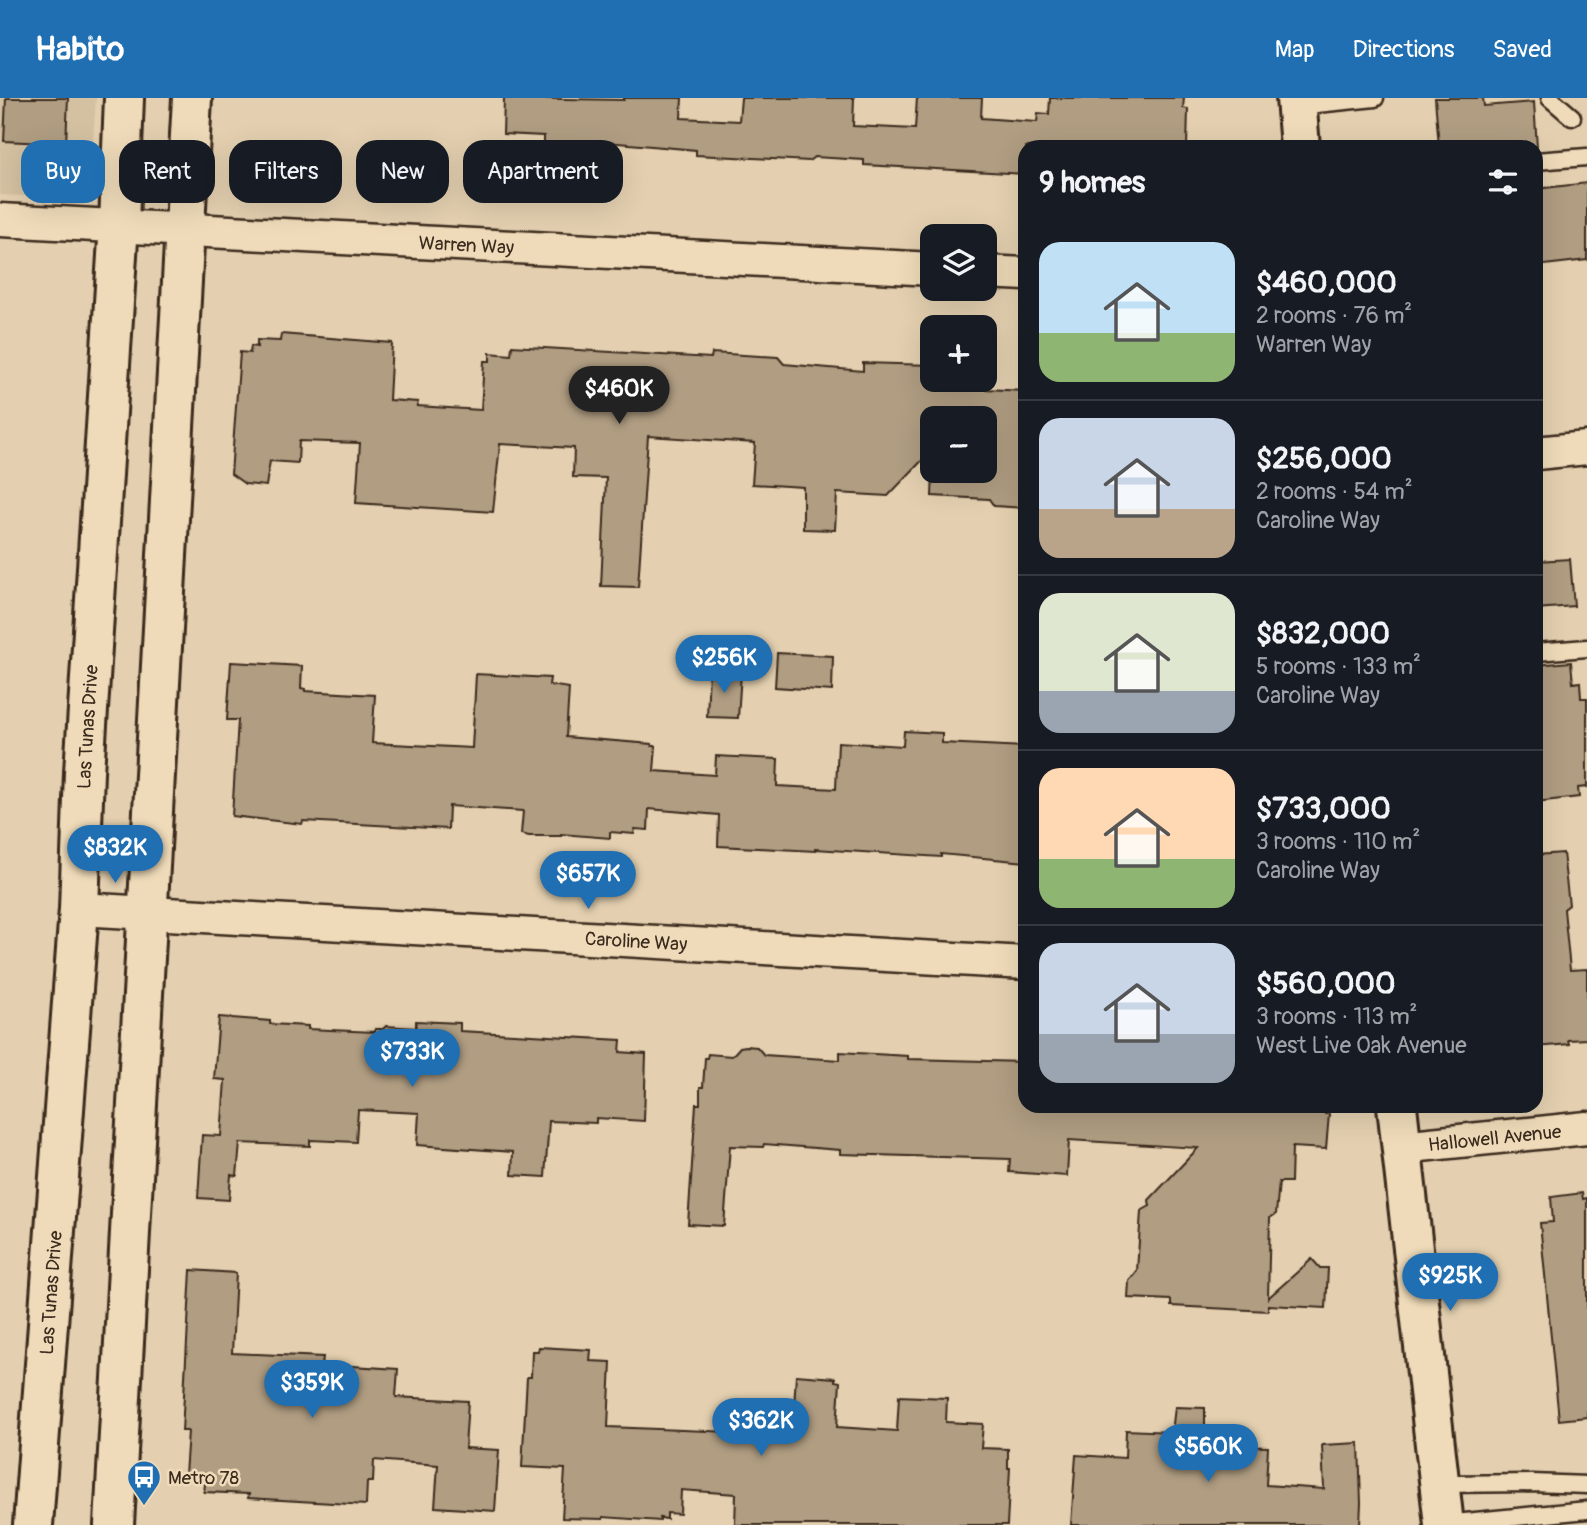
<!DOCTYPE html>
<meta charset="utf-8">
<style>
body{margin:0;font-family:Pangolin,sans-serif;background:#242831;color:#f1f3f6;height:100vh;display:flex;flex-direction:column;font-size:26px;white-space:nowrap}
*{box-sizing:border-box;margin:0}
p{font-size:23px;color:#9ea1a6}
.icon{flex:none;width:38px;height:38px;fill:none;stroke:currentColor;stroke-width:2;stroke-linecap:round;stroke-linejoin:round}
.map{position:relative;flex:1;overflow:hidden}
.drawer{position:absolute;left:1018px;top:42px;width:525px;height:973px;display:flex;flex-direction:column;background:#171b24;border-radius:21px;box-shadow:0 7px 28px #0002}
.drawer>*{flex:none}
.guide{position:absolute;left:21px;top:42px;width:665px;height:63px;display:flex;gap:14px}
.fabs{position:absolute;left:920px;top:126px;display:grid;gap:14px}
.fabs a{display:grid;place-items:center;width:77px;height:77px;border-radius:14px;background:#171b24;box-shadow:0 7px 28px #0002;font-size:35px}
.price{position:absolute;translate:-50% -60px;padding:0 16px;border-radius:24px;background:#1f6fb2;color:#fff;font-size:23px;line-height:46px;filter:drop-shadow(0 2px 4px #0008)}
.price::after{content:'';position:absolute;left:50%;top:42px;width:21px;height:16px;margin-left:-10px;background:inherit;clip-path:polygon(0 0,100% 0,50% 100%)}
.price.selected{background:#222;color:#fff}
ul{padding:0;list-style:none}
li{display:flex;align-items:center;gap:21px;height:175px;padding:0 21px}
li+li{border-top:2px solid #363941}
li span{display:grid;place-items:center;flex:none;width:196px;height:140px;border-radius:21px;color:#555}
li>.icon{margin-inline-start:auto}
span .icon{width:84px;height:84px;fill:#fffc;stroke-width:1}
li b{font-size:30px}
h2{display:flex;justify-content:space-between;align-items:center;height:84px;padding:0 21px;font-size:30px}
.pill{padding:0 24px;border-radius:21px;background:#171b24;box-shadow:0 7px 28px #0002;font-size:24px;line-height:63px}
.pill.selected{background:#1f6fb2;color:#fff}
header{display:flex;align-items:center;gap:42px;box-sizing:border-box;height:98px;padding:0 35px;background:#1f6fb2;color:#fff}
header strong{font-size:33px}
nav{display:flex;gap:38px;margin-inline-start:auto;font-size:24px}
.map>svg:first-child{display:block}
.built{fill:#d4c1a2}
.building{fill:#b09d82;stroke:#3b2a1e;stroke-width:2}
.lines{fill:none;stroke-linecap:round;stroke-linejoin:round}
.service-casing{stroke:#3b2a1e;stroke-width:21}
.minor-casing{stroke:#3b2a1e;stroke-width:37}
.tertiary-casing{stroke:#3b2a1e;stroke-width:44}
.primary-casing{stroke:#3b2a1e;stroke-width:44}
.service{stroke:#efdbb9;stroke-width:16}
.minor{stroke:#efdbb9;stroke-width:32}
.tertiary{stroke:#efdbb9;stroke-width:38}
.primary{stroke:#efdbb9;stroke-width:38}
.labels{text-anchor:middle;stroke-width:5;stroke-linejoin:round;paint-order:stroke}
.street-label{font-size:19px;fill:#3b2a1e;stroke:#efdbb9}
.poi-label{font-size:19px;fill:#3b2a1e;stroke:#efdbb9;text-anchor:start}
</style>
<header>
<strong>Habito</strong>
<nav><a>Map</a><a>Directions</a><a>Saved</a></nav>
</header>
<div class="map">
<svg width="1587" height="1427" viewBox="0 0 1587 1427">
<rect width="100%" height="100%" fill="#e4d0b0"/>
<filter id="ink" filterUnits="userSpaceOnUse"><feTurbulence type="fractalNoise" baseFrequency=".0143" numOctaves="2"/><feDisplacementMap in="SourceGraphic" scale="14" xChannelSelector="R" yChannelSelector="G"/><feConvolveMatrix kernelMatrix="1 2 1 2 8 2 1 2 1" color-interpolation-filters="sRGB"/></filter>
<g filter="url(#ink)">
<!-- built -->
<path class="built" d="M 0,0 L 96,0 L 93,44 L 88,73 L 64,94 L 45,99 L 0,97 Z"/>
<!-- building -->
<g class="building">
<path d="M 6,0 L 68,0 L 66,46 L 4,43 Z"/>
<path d="M 504,0 L 624,2 L 624,0 L 682,0 L 681,20 L 739,23 L 741,0 L 854,0 L 853,28 L 915,31 L 917,0 L 982,0 L 981,20 L 1037,24 L 1038,15 L 1049,16 L 1050,0 L 1184,0 L 1183,10 L 1188,11 L 1187,49 L 1026,49 L 1026,76 L 864,67 L 864,62 L 814,59 L 809,63 L 696,57 L 696,52 L 596,43 L 595,51 L 544,48 L 544,38 L 503,36 Z"/>
<path d="M 1435,0 L 1483,0 L 1484,8 L 1534,4 L 1537,49 L 1439,49 Z"/>
<path d="M 1587,85 L 1587,162 L 1536,168 L 1536,91 Z"/>
<path d="M 281,236 L 392,245 L 389,302 L 418,304 L 417,308 L 481,312 L 484,263 L 490,263 L 490,255 L 511,257 L 512,248 L 711,260 L 712,255 L 778,259 L 784,266 L 863,273 L 863,265 L 933,267 L 933,282 L 965,282 L 964,290 L 1026,293 L 1026,410 L 994,408 L 989,401 L 932,398 L 933,373 L 987,373 L 990,320 L 933,320 L 933,351 L 888,398 L 837,395 L 835,432 L 803,431 L 803,389 L 752,386 L 755,345 L 648,338 L 638,489 L 601,488 L 606,380 L 573,379 L 574,350 L 500,346 L 493,414 L 356,405 L 360,345 L 299,343 L 298,365 L 270,363 L 266,388 L 245,386 L 231,376 L 240,254 L 250,255 L 251,248 L 257,249 L 257,242 L 280,243 Z"/>
<path d="M 1570,461 L 1574,508 L 1536,511 L 1536,463 Z"/>
<path d="M 777,555 L 833,558 L 832,593 L 775,589 Z"/>
<path d="M 231,564 L 302,568 L 301,590 L 305,591 L 305,593 L 375,597 L 372,645 L 472,650 L 476,576 L 550,580 L 549,587 L 569,590 L 566,639 L 652,646 L 652,648 L 656,648 L 654,673 L 715,677 L 716,658 L 778,661 L 777,688 L 836,691 L 838,644 L 903,648 L 904,633 L 942,635 L 942,645 L 1026,649 L 1026,764 L 941,756 L 941,759 L 815,751 L 815,753 L 718,748 L 719,717 L 649,711 L 648,732 L 635,731 L 634,736 L 610,734 L 610,740 L 561,736 L 561,738 L 529,738 L 521,736 L 523,713 L 449,708 L 448,731 L 303,723 L 302,726 L 232,718 L 238,622 L 227,622 Z"/>
<path d="M 1571,564 L 1573,585 L 1580,584 L 1581,600 L 1587,600 L 1587,689 L 1578,690 L 1579,699 L 1536,704 L 1536,567 Z"/>
<path d="M 709,573 L 741,575 L 738,620 L 707,619 Z"/>
<path d="M 1563,755 L 1569,807 L 1564,811 L 1570,872 L 1587,871 L 1587,941 L 1568,942 L 1569,946 L 1536,949 L 1536,757 Z"/>
<path d="M 219,919 L 270,923 L 270,926 L 308,928 L 308,931 L 375,934 L 375,931 L 383,931 L 386,928 L 416,930 L 416,923 L 460,925 L 460,933 L 621,942 L 620,954 L 646,956 L 644,1023 L 596,1020 L 596,1025 L 549,1023 L 545,1079 L 512,1077 L 513,1054 L 417,1047 L 419,1015 L 358,1012 L 356,1044 L 310,1042 L 310,1048 L 240,1045 L 237,1078 L 231,1077 L 229,1102 L 198,1100 L 202,1037 L 221,1038 L 225,982 L 214,981 Z"/>
<path d="M 746,948 L 757,949 L 764,957 L 840,962 L 840,954 L 908,958 L 908,961 L 1026,964 L 1026,1008 L 1326,1008 L 1325,1016 L 1329,1016 L 1326,1051 L 1292,1049 L 1291,1084 L 1279,1084 L 1276,1116 L 1270,1120 L 1268,1200 L 1312,1161 L 1320,1170 L 1328,1170 L 1326,1210 L 1268,1207 L 1268,1213 L 1171,1208 L 1171,1202 L 1128,1200 L 1129,1183 L 1137,1173 L 1141,1113 L 1150,1108 L 1149,1102 L 1198,1050 L 1069,1042 L 1067,1078 L 1009,1074 L 1010,1061 L 840,1056 L 840,1052 L 764,1046 L 763,1049 L 730,1048 L 724,1128 L 688,1126 L 696,1006 L 700,1006 L 700,989 L 703,989 L 705,960 L 707,960 L 708,956 L 732,958 L 740,949 Z"/>
<path d="M 1582,1095 L 1583,1101 L 1587,1100 L 1587,1319 L 1559,1322 L 1540,1125 L 1553,1124 L 1551,1099 Z"/>
<path d="M 191,1172 L 236,1175 L 232,1255 L 323,1259 L 322,1266 L 398,1271 L 396,1299 L 468,1303 L 465,1350 L 499,1352 L 495,1413 L 435,1409 L 438,1367 L 374,1362 L 373,1384 L 367,1384 L 366,1407 L 248,1400 L 249,1396 L 204,1394 L 206,1378 L 185,1377 L 188,1333 L 182,1333 Z"/>
<path d="M 539,1249 L 591,1252 L 590,1263 L 611,1264 L 608,1329 L 732,1334 L 733,1317 L 738,1318 L 739,1305 L 794,1309 L 796,1277 L 835,1280 L 835,1283 L 840,1284 L 837,1329 L 897,1333 L 899,1298 L 947,1300 L 946,1324 L 983,1326 L 981,1350 L 1008,1351 L 1008,1370 L 1010,1370 L 1007,1427 L 735,1427 L 736,1396 L 681,1392 L 680,1416 L 667,1415 L 667,1421 L 660,1420 L 660,1423 L 603,1419 L 603,1421 L 562,1420 L 565,1371 L 522,1369 L 527,1279 L 531,1279 L 532,1253 L 538,1253 Z"/>
<path d="M 1175,1309 L 1205,1310 L 1205,1347 L 1268,1349 L 1266,1387 L 1324,1391 L 1322,1347 L 1359,1345 L 1361,1405 L 1360,1427 L 1071,1427 L 1076,1357 L 1125,1360 L 1126,1332 L 1172,1334 Z"/>
</g>
<g class="lines">
<!-- service casing -->
<g class="service-casing">
<g id="service">
<path d="M 1550,0 L 1572,19"/>
<path d="M 1297,8 L 1375,0"/>
<path d="M 1536,63 L 1587,59"/>
<path d="M 1536,554 L 1587,550"/>
<path d="M 1440,1386 L 1532,1385 L 1587,1387"/>
<path d="M 1444,1426 L 1587,1412"/>
</g>
</g>
<!-- minor casing -->
<g class="minor-casing">
<g id="minor">
<path id="s1" d="M 0,122 L 933,171"/>
<path d="M 985,174 L 1026,176"/>
<path d="M 1536,355 L 1587,350"/>
<path id="s2" d="M 79,811 L 1026,865"/>
<path id="s3" d="M 1401,1049 L 1587,1030"/>
</g>
</g>
<!-- tertiary casing -->
<g class="tertiary-casing">
<g id="tertiary">
<path d="M 1296,0 L 1300,49"/>
<path d="M 1397,1008 L 1444,1427"/>
</g>
</g>
<!-- primary casing -->
<g class="primary-casing">
<g id="primary">
<path id="s4" d="M 33,1427 L 79,811 L 84,674 L 119,126 L 124,0"/>
<path d="M 114,1427 L 192,0"/>
</g>
</g>
<!-- service -->
<use href="#service" class="service"/>
<!-- minor -->
<use href="#minor" class="minor"/>
<!-- tertiary -->
<use href="#tertiary" class="tertiary"/>
<!-- primary -->
<use href="#primary" class="primary"/>
</g>
</g>
<!-- icons -->
<defs>
<g id="bus-pin" transform="scale(1.75)"><path d="M0 17L-7.5 6A9.5 9.5 0 1 1 7.5 6Z" fill="#1f6fb2" stroke="#efdbb9"/><path d="M-5-6H5V4H4V6H2V4H-2V6H-4V4H-5ZM-3.5-4V0h7V-4ZM-3.5 1.2v1.5H-2V1.2ZM2 1.2v1.5H3.5V1.2Z" fill="#fff"/></g>
</defs>
<g fill-rule="evenodd">
<use href="#bus-pin" x="144" y="1379"/>
</g>
<g class="labels">
<!-- street labels -->
<g class="street-label">
<text dy="7" stroke="none"><textPath href="#s1" startOffset="467">Warren Way</textPath></text>
<text dy="7" stroke="none"><textPath href="#s4" startOffset="800">Las Tunas Drive</textPath></text>
<text dy="7" stroke="none"><textPath href="#s2" startOffset="558">Caroline Way</textPath></text>
<text dy="7" stroke="none"><textPath href="#s3" startOffset="94">Hallowell Avenue</textPath></text>
<text dy="7" stroke="none"><textPath href="#s4" startOffset="233">Las Tunas Drive</textPath></text>
</g>
<!-- poi labels -->
<g class="poi-label">
<text x="168" y="1386">Metro 78</text>
</g>
</g>
</svg>
<div class="fabs">
<a><svg class="icon" aria-label="layers" viewBox="0 0 24 24"><path d="M12 4l9 5-9 5-9-5zM3 14l9 5 9-5"/></svg></a>
<a>+</a>
<a>−</a>
</div>
<b class="price selected" style="left:619px;top:328px">$460K</b>
<b class="price" style="left:724px;top:597px">$256K</b>
<b class="price" style="left:115px;top:787px">$832K</b>
<b class="price" style="left:588px;top:813px">$657K</b>
<b class="price" style="left:412px;top:991px">$733K</b>
<b class="price" style="left:1450px;top:1215px">$925K</b>
<b class="price" style="left:312px;top:1322px">$359K</b>
<b class="price" style="left:761px;top:1360px">$362K</b>
<b class="price" style="left:1208px;top:1386px">$560K</b>
<div class="guide">
<a class="pill selected">Buy</a>
<a class="pill">Rent</a>
<a class="pill">Filters</a>
<a class="pill">New</a>
<a class="pill">Apartment</a>
</div>
<section class="drawer">
<h2>9 homes<svg class="icon" aria-label="filters" viewBox="0 0 24 24"><path d="M4 7h16M4 17h16"/><circle cx="9" cy="7" r="2"/><circle cx="15" cy="17" r="2"/></svg></h2>
<ul>
<li><span style="background:linear-gradient(#bfe0f5 65%,#8fb573 0)"><svg class="icon" aria-label="home" viewBox="0 0 24 24"><path d="M3 11l9-7 9 7M6 9v11h12V9"/></svg></span><div><b>$460,000</b><p>2 rooms · 76 m²</p><p>Warren Way</p></div></li>
<li><span style="background:linear-gradient(#c9d6e8 65%,#b9a48a 0)"><svg class="icon" aria-label="home" viewBox="0 0 24 24"><path d="M3 11l9-7 9 7M6 9v11h12V9"/></svg></span><div><b>$256,000</b><p>2 rooms · 54 m²</p><p>Caroline Way</p></div></li>
<li><span style="background:linear-gradient(#dfe7d0 70%,#9aa5b1 0)"><svg class="icon" aria-label="home" viewBox="0 0 24 24"><path d="M3 11l9-7 9 7M6 9v11h12V9"/></svg></span><div><b>$832,000</b><p>5 rooms · 133 m²</p><p>Caroline Way</p></div></li>
<li><span style="background:linear-gradient(#ffd9b3 65%,#8fb573 0)"><svg class="icon" aria-label="home" viewBox="0 0 24 24"><path d="M3 11l9-7 9 7M6 9v11h12V9"/></svg></span><div><b>$733,000</b><p>3 rooms · 110 m²</p><p>Caroline Way</p></div></li>
<li><span style="background:linear-gradient(#c9d6e8 65%,#9aa5b1 0)"><svg class="icon" aria-label="home" viewBox="0 0 24 24"><path d="M3 11l9-7 9 7M6 9v11h12V9"/></svg></span><div><b>$560,000</b><p>3 rooms · 113 m²</p><p>West Live Oak Avenue</p></div></li>
</ul>
</section>
</div>
